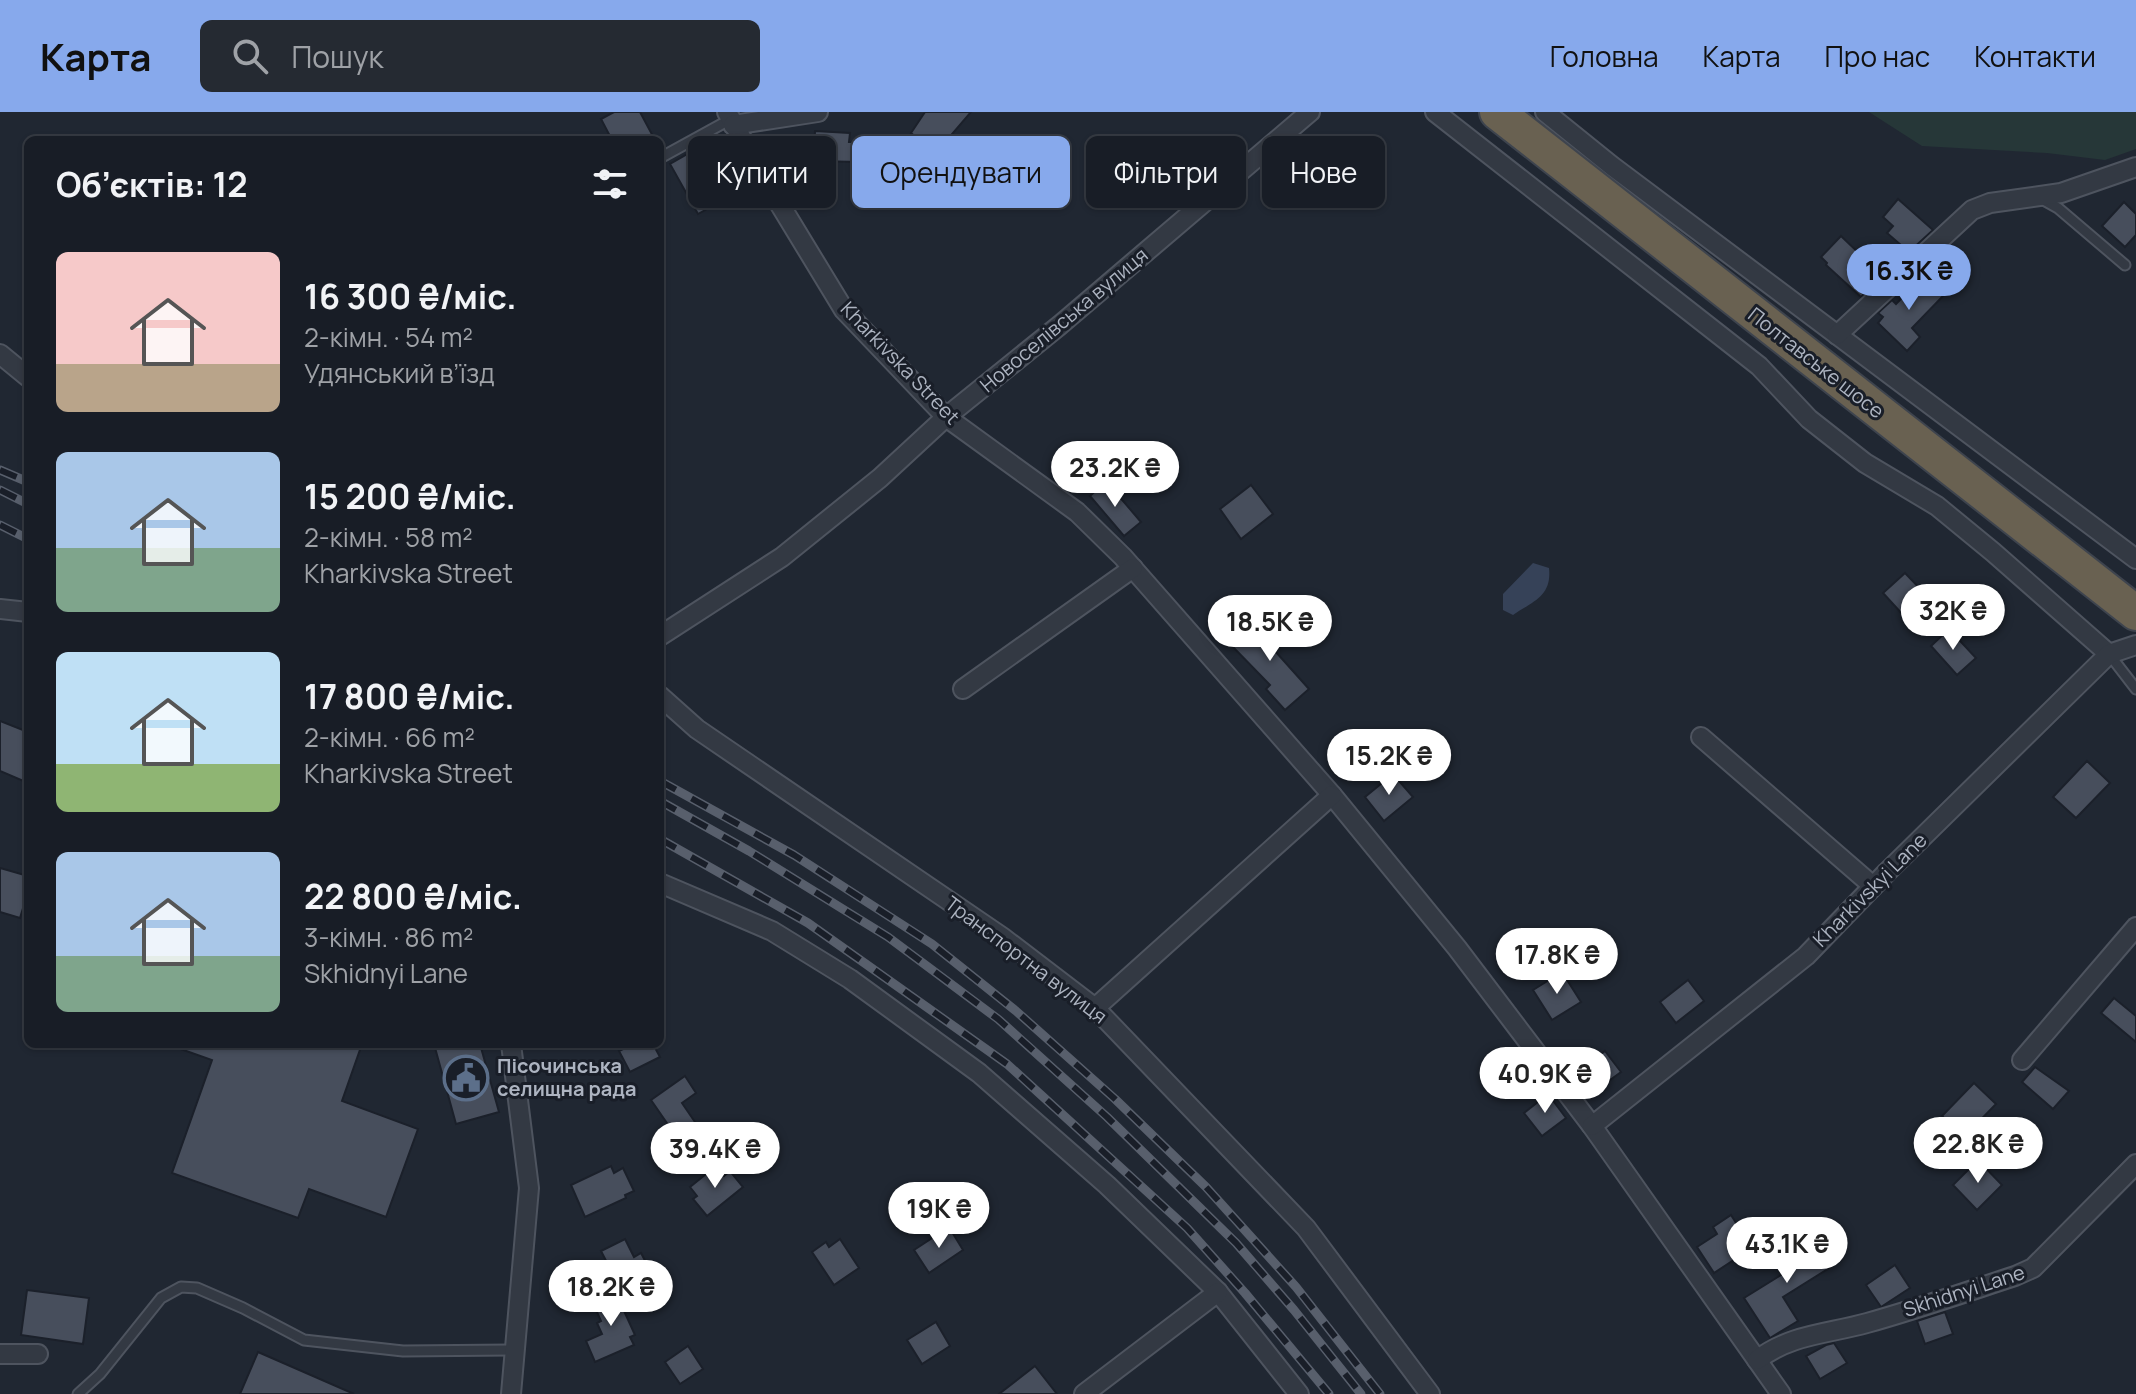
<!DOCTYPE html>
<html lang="uk">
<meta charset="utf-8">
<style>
body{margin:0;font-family:Manrope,sans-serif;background:#252a32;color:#f1f3f6;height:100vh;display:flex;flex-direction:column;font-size:30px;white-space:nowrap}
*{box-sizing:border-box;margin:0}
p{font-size:26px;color:#9fa2a7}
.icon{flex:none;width:44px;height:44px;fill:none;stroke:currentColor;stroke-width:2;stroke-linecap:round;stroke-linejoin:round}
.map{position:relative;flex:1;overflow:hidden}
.panel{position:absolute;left:24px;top:24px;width:640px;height:912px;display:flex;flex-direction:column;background:#181d26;border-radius:12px;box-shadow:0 2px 6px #0004,0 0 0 2px #363b43}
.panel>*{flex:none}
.top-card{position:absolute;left:688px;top:24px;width:760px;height:72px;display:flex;gap:16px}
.price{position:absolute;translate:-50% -68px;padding:0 18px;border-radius:28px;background:#fff;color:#222;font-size:26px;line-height:52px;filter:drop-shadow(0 2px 4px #0008)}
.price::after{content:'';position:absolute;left:50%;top:48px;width:24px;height:18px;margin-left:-12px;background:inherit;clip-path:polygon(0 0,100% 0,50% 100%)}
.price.on{background:#87a9ec;color:#111}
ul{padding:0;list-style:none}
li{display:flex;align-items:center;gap:24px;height:200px;padding:0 32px}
li span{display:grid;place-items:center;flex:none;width:224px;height:160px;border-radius:12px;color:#555}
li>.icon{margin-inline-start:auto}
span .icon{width:96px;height:96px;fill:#fffc;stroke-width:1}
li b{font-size:34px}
h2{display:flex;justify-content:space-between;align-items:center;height:96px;padding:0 32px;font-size:34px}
.tag{padding:0 28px;border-radius:12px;background:#181d26;box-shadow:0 2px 6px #0004,0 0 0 2px #363b43;font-size:28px;line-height:72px}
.tag.on{background:#87a9ec;color:#111}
header{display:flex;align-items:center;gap:48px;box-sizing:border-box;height:112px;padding:0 40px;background:#87a9ec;color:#111}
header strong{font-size:38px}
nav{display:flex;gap:44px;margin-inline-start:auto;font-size:28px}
.search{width:560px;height:72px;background:#252a32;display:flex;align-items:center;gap:20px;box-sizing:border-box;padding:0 28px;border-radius:12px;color:#9fa2a7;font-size:30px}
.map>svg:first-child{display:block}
.green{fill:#263738}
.water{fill:#364258}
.building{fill:#474e5c;stroke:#1b202a;stroke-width:2}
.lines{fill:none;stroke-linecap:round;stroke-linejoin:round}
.lane-casing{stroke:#4e545f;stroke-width:13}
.street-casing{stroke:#4e545f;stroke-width:22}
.highway-casing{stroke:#3e444e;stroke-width:38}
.lane{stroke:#333943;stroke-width:9}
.street{stroke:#333943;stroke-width:18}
.highway{stroke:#696151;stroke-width:34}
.rail-casing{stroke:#585f6c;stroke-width:9}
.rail{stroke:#191e28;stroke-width:6;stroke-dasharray:18;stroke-linecap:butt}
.labels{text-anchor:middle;stroke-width:6;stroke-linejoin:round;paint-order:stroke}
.street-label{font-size:20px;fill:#adb4c1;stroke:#191e28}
.poi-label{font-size:20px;font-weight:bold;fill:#adb4c1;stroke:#191e28;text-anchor:start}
</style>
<header>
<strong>Карта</strong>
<div class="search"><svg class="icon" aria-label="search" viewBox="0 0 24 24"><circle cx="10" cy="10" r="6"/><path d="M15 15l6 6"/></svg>Пошук</div>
<nav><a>Головна</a><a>Карта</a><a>Про нас</a><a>Контакти</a></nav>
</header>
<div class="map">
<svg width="2136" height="1282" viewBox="0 0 2136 1282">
<rect width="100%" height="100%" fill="#202732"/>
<!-- green -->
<path class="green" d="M 1869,0 L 2136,0 L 2136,37 L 2105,48 L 2047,41 L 1922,34 Z"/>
<!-- water -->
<path class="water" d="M 1533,451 L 1549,456 C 1552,484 1534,489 1513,503 L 1503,498 L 1503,482 Z"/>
<!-- building -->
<g class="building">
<path d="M 614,0 L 640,0 L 655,28 L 612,28 L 601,7 Z"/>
<path d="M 925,0 L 971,0 L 935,42 L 911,21 Z"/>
<path d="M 815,19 L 850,21 L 849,30 L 859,30 L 858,50 L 814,49 Z"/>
<path d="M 712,28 L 741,78 L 698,102 L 670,52 Z"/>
<path d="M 1898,87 L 1933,118 L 1909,140 L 1887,121 L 1893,114 L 1883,105 Z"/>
<path d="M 2124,90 L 2136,102 L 2136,123 L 2125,135 L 2102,114 Z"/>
<path d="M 1841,124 L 1865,147 L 1856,156 L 1874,172 L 1861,185 L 1826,153 L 1827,151 L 1821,145 Z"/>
<path d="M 1923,164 L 1944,183 L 1912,216 L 1920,225 L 1907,239 L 1878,211 L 1883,205 L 1878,201 L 1892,188 L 1896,192 Z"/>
<path d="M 1106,369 L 1141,410 L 1124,424 L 1090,384 Z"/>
<path d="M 1251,373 L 1273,402 L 1241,427 L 1220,397 Z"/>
<path d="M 1905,461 L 1927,484 L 1904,504 L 1883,481 Z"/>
<path d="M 1259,506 L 1283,531 L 1275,539 L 1309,577 L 1285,598 L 1266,577 L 1270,573 L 1231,533 Z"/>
<path d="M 1949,517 L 1976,546 L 1957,563 L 1931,534 Z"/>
<path d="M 0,609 L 28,620 L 28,671 L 0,659 Z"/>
<path d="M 2087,649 L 2110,671 L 2076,706 L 2053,685 Z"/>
<path d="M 1393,662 L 1413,685 L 1384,709 L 1365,685 Z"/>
<path d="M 0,756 L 28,764 L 28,780 L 20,806 L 0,800 Z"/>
<path d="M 1562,860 L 1581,890 L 1552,908 L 1533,878 Z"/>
<path d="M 1688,868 L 1704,889 L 1676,911 L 1660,890 Z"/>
<path d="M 2114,886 L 2136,904 L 2136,930 L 2101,901 Z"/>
<path d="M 175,932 L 362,932 L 342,989 L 418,1017 L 386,1105 L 309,1077 L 298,1106 L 172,1061 L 212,948 L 175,935 Z"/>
<path d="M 434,932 L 480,932 L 499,1000 L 456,1012 Z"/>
<path d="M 633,932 L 653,932 L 660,945 L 630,960 L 619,939 Z"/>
<path d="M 1605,939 L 1621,960 L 1591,982 L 1576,961 Z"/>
<path d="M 2035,955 L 2069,979 L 2053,997 L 2022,970 Z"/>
<path d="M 685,964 L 696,981 L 682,991 L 697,1013 L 678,1027 L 651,988 Z"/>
<path d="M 1974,971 L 1996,992 L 1964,1025 L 1942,1004 Z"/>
<path d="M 1548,982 L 1566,1006 L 1542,1024 L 1524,1001 Z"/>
<path d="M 1978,1048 L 2002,1073 L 1977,1098 L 1953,1073 Z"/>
<path d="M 611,1054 L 614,1061 L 623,1056 L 634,1079 L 625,1083 L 626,1086 L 585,1105 L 571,1073 Z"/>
<path d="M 716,1054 L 724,1064 L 730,1059 L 743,1075 L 707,1104 L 693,1087 L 697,1084 L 690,1075 Z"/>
<path d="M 1731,1103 L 1752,1136 L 1714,1161 L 1697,1135 L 1717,1122 L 1713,1115 Z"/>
<path d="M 949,1115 L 963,1138 L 929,1161 L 914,1138 Z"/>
<path d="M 1808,1118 L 1831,1155 L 1783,1185 L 1798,1209 L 1770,1226 L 1744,1186 L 1797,1153 L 1784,1132 Z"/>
<path d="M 625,1127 L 634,1145 L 641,1141 L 650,1158 L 619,1174 L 601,1139 Z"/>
<path d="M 840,1127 L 859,1156 L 834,1173 L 812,1140 L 826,1130 L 829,1135 Z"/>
<path d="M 1895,1153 L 1910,1176 L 1881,1195 L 1866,1173 Z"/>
<path d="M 27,1178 L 89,1186 L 83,1232 L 21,1223 Z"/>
<path d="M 615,1179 L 635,1223 L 630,1225 L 634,1233 L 595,1250 L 586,1229 L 602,1222 L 597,1211 L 601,1209 L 592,1189 Z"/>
<path d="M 1945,1200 L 1953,1222 L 1925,1232 L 1917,1209 Z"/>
<path d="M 936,1210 L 950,1234 L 922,1252 L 907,1228 Z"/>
<path d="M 1834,1231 L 1847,1251 L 1820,1267 L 1806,1244 L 1826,1233 Z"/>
<path d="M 688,1234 L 703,1257 L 680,1272 L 665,1250 Z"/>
<path d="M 258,1240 L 354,1282 L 240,1282 Z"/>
<path d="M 1035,1254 L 1057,1282 L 999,1282 Z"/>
</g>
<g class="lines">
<!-- lane casing -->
<g class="lane-casing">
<g id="lane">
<path d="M 660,46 L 731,7"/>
<path d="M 2040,86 L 2058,96 L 2125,153"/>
<path d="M 2109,542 L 2136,577"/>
<path d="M 78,1282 L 100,1262 L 161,1186 L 181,1175 L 197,1176 L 243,1196 L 304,1228 L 403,1239 L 514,1238"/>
</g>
</g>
<!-- street casing -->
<g class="street-casing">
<g id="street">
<path d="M 727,0 L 768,73 L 844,198 L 946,305 L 1077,400 L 1123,445 L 1332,683 L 1457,836 L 1592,1014 L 1781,1282"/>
<path d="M 1435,0 L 1759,254 L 1809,307 L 1865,351 L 1937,394 L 1993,440 L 2109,542"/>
<path d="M 1545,0 L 1612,54 L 2136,447"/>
<path d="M 733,13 L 818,0"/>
<path d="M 1837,223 L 1972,98 L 1990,91 L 2061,81 L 2136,55"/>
<path d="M 0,242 L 28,265"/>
<path d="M 0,497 L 28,500"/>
<path d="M 660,524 L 782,445 L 880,366 L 946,305 L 1060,213 L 1310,0"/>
<path d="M 963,577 L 1133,456"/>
<path d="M 660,584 L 697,617 L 1002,825 L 1095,896 L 1306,1116 L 1430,1282"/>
<path d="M 1701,625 L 1873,774"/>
<path d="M 660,771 L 772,819 L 850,867 L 979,961 L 1107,1073 L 1218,1180 L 1299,1282"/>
<path d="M 1095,896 L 1332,683"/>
<path d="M 511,932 L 529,1076 L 511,1282"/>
<path d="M 2022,948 L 2136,815"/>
<path d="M 1592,1014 L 1806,844 L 1887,760 L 2109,542 L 2136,533"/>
<path d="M 0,1242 L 38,1242"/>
<path d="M 1757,1248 C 1791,1222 1828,1222 1867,1211 C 1917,1197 1966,1180 2015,1164 L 2033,1156 L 2136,1052"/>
<path d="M 1084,1282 L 1218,1180"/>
</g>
</g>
<!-- highway casing -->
<g class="highway-casing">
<path id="highway" d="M 1497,0 L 2136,501"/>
</g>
<!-- lane -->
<use href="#lane" class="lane"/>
<!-- street -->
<use href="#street" class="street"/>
<!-- highway -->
<use href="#highway" class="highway"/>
<!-- rail casing -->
<g class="rail-casing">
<g id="rail">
<path d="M 0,358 L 28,370"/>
<path d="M 0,378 L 28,392"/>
<path d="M 0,413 L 28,427"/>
<path d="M 660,669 L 794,743 L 932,832 L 1016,899 L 1115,987 L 1206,1075 L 1296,1175 L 1380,1282"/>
<path d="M 660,689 L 749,739 L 888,825 L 998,907 L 1107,1005 L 1236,1131 L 1294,1198 L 1361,1282"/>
<path d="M 660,727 L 808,811 L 1007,952 L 1187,1116 L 1245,1181 L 1329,1282"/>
</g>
</g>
<!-- rail -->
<use href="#rail" class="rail"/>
</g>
<!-- icons -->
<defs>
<g id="civic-ring" transform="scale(2.3)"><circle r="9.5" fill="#191e28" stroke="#5c6f8a" stroke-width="1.5"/><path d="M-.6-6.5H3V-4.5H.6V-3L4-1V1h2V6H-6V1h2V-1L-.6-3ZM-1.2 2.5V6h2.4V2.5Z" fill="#5c6f8a"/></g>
</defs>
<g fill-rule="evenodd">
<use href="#civic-ring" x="466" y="966"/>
</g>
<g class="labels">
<!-- street labels -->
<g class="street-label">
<text transform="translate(1064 208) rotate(-40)" y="7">Новоселівська вулиця</text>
<text transform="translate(900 251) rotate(46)" y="7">Kharkivska Street</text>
<text transform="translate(1816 251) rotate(38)" y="7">Полтавське шосе</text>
<text transform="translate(1870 778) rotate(-45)" y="7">Kharkivskyi Lane</text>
<text transform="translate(1026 848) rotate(37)" y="7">Транспортна вулиця</text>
<text transform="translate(1964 1179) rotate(-18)" y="7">Skhidnyi Lane</text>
</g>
<!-- poi labels -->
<g class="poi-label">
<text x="497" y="961">Пісочинська<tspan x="497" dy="23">селищна рада</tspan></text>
</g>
</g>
</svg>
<b class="price on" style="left:1909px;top:200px">16.3K ₴</b>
<b class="price" style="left:1115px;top:397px">23.2K ₴</b>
<b class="price" style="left:1953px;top:540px">32K ₴</b>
<b class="price" style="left:1270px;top:551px">18.5K ₴</b>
<b class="price" style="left:1389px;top:685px">15.2K ₴</b>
<b class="price" style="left:1557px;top:884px">17.8K ₴</b>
<b class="price" style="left:1545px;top:1003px">40.9K ₴</b>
<b class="price" style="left:1978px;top:1073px">22.8K ₴</b>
<b class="price" style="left:715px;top:1078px">39.4K ₴</b>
<b class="price" style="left:939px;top:1138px">19K ₴</b>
<b class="price" style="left:1787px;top:1173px">43.1K ₴</b>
<b class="price" style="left:611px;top:1216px">18.2K ₴</b>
<div class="top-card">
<a class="tag">Купити</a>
<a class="tag on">Орендувати</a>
<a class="tag">Фільтри</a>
<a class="tag">Нове</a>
</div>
<section class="panel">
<h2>Об’єктів: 12<svg class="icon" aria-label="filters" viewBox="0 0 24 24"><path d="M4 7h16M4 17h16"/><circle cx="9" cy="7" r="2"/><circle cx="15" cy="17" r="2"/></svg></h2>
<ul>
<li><span style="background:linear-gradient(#f6c9c9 70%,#b9a48a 0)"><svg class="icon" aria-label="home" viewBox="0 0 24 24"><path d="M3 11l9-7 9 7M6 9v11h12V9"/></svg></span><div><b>16 300 ₴/міс.</b><p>2-кімн. · 54 m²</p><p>Удянський в’їзд</p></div></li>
<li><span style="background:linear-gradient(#a9c7e8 60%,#7fa58c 0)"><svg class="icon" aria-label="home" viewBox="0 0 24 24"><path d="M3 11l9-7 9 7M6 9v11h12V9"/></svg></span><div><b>15 200 ₴/міс.</b><p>2-кімн. · 58 m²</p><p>Kharkivska Street</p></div></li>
<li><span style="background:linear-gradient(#bfe0f5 70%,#8fb573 0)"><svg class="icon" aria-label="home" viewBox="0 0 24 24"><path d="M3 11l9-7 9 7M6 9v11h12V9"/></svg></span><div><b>17 800 ₴/міс.</b><p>2-кімн. · 66 m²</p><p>Kharkivska Street</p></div></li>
<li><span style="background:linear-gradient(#a9c7e8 65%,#7fa58c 0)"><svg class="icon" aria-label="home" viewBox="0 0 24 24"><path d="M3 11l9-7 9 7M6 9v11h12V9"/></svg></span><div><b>22 800 ₴/міс.</b><p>3-кімн. · 86 m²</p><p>Skhidnyi Lane</p></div></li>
</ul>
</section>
</div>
